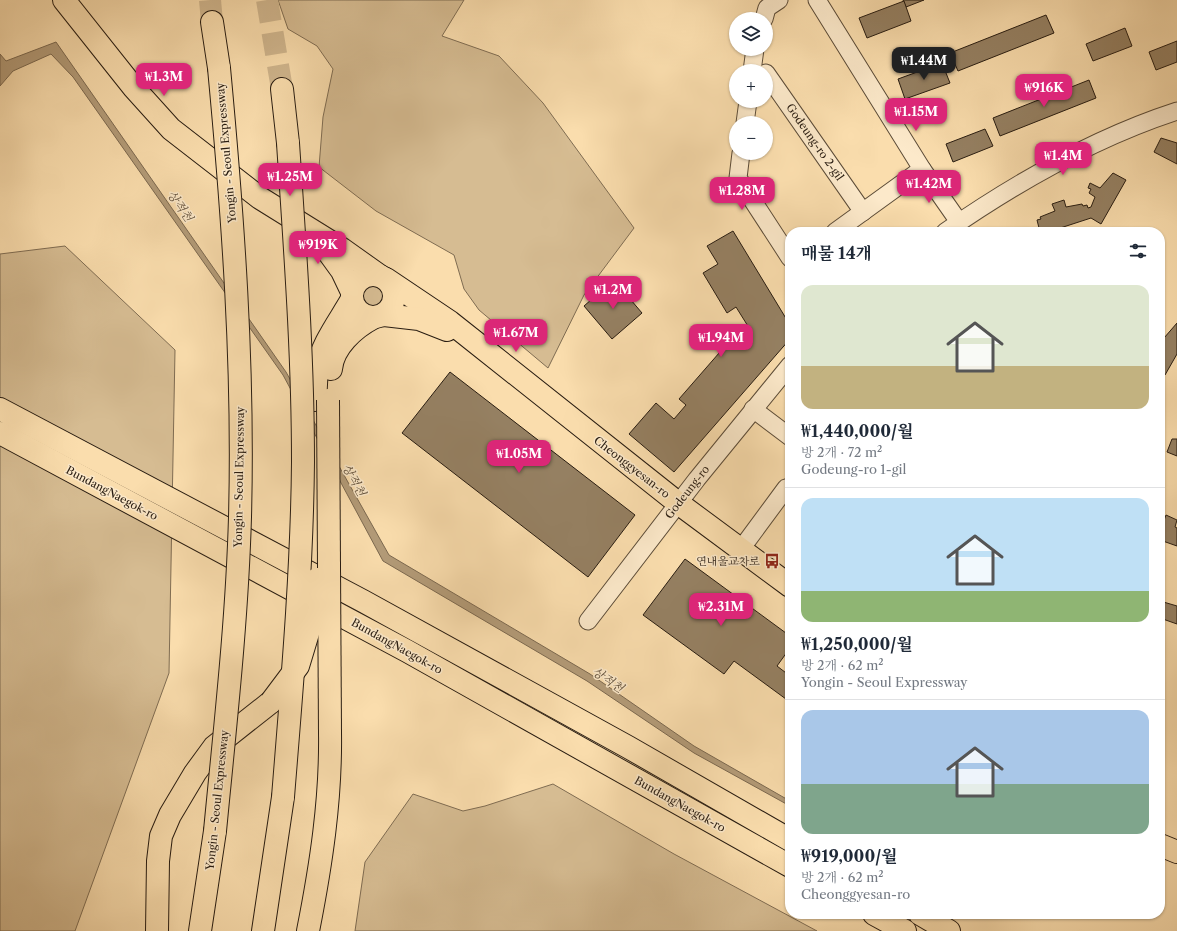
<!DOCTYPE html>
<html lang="ko">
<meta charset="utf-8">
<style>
body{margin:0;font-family:"Libre Caslon Text","Noto Serif KR",serif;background:#f6f6f7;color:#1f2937;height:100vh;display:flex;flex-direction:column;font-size:15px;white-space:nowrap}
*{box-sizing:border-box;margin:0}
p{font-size:13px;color:#747a83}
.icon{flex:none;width:22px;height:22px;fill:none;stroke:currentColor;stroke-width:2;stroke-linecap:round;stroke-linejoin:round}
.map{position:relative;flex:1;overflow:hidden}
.drawer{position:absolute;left:785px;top:227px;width:380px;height:692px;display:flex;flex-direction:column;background:#fff;border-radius:16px;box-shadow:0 1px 3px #0004}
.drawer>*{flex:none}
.fabs{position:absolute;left:729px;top:12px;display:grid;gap:8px}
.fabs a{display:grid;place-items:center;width:44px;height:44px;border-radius:50%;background:#fff;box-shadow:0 1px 3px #0004;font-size:20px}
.price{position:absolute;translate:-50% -34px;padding:0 9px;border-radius:8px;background:#db2777;color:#fff;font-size:13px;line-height:26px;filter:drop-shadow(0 1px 2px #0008)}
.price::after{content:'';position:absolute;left:50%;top:24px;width:12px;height:9px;margin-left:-6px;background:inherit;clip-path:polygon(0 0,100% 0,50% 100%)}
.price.selected{background:#222;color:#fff}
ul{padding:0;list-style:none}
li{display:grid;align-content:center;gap:8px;height:212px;padding:0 16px}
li+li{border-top:1px solid #e0e1e3}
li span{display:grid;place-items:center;height:124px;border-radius:12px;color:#555}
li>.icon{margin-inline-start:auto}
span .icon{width:72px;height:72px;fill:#fffc;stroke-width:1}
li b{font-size:17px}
h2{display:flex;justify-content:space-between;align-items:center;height:48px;padding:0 16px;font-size:17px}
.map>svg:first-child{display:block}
.green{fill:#d6bc92;stroke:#7f6c52}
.water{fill:#b39b78;stroke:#7b684f}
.building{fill:#958062;stroke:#281c11}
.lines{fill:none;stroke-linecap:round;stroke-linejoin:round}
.highway-tunnel{stroke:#d0b68e;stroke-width:22;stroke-dasharray:22 11;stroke-linecap:butt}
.minor-casing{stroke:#5c4c38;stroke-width:19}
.major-casing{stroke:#281c11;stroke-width:24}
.highway-casing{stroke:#281c11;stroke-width:24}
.minor{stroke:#fce9ca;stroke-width:17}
.major{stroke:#faddad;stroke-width:22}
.highway{stroke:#faddad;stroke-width:22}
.highway-bridge-casing{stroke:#281c11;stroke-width:24;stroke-linecap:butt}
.highway-bridge{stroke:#faddad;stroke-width:22}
.labels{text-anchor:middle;stroke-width:3;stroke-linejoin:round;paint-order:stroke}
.street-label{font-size:11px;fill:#281c11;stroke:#fce9ca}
.poi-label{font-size:11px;fill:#281c11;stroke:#fce9ca;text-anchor:end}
.water-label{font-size:12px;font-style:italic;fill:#604f3a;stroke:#fce9ca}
</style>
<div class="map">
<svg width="1177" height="931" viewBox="0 0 1177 931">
<rect width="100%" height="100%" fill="#faddad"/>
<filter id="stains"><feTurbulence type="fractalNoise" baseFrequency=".005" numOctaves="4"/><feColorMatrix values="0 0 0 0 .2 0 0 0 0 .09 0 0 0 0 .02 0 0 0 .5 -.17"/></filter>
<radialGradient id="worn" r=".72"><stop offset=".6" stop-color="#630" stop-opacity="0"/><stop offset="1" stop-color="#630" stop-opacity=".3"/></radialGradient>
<!-- green -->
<g class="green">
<path d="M 278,0 L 464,0 L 442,36 L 499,56 L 543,103 L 634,228 L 584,295 L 548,368 L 479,310 L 464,289 L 454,255 L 376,211 L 319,167 L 323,117 L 333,69 L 317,46 L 288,29 Z"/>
<path d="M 65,246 L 175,350 L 169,673 L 75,931 L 0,931 L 0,254 Z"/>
<circle cx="373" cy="296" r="11"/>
<path d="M 553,784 L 674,854 L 817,931 L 355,931 L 365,862 L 413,794 L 463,811 L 485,806 Z"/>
</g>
<!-- water -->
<path class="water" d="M 56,42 L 286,372 L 389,555 L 590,674 L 694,746 L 790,801 L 790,806 L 694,753 L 587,681 L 383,561 L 283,375 L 73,77 L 51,54 L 13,71 L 0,86 L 0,54 L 6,61 Z"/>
<!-- building -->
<g class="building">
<path d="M 903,0 L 924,0 L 906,7 Z"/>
<path d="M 904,1 L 911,21 L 867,38 L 859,18 Z"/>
<path d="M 1046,15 L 1054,33 L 958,71 L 950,53 Z"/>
<path d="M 1125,28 L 1132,46 L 1093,61 L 1086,44 Z"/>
<path d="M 1177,41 L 1177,62 L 1156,70 L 1149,52 Z"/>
<path d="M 942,63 L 950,83 L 905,99 L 898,79 Z"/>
<path d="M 1089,80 L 1096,98 L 1000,136 L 993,118 Z"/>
<path d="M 985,129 L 993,146 L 953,162 L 946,144 Z"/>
<path d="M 1161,138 L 1177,143 L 1177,164 L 1154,152 Z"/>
<path d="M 1113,173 L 1126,180 L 1101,224 L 1091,218 L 1048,232 L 1040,232 L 1037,220 L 1041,219 L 1040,217 L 1055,211 L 1052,204 L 1064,200 L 1066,207 L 1082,204 L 1083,206 L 1087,205 L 1088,208 L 1091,207 L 1095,197 L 1089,193 L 1091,189 L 1088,188 L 1090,183 L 1100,188 Z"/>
<path d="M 733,231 L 790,325 L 790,339 L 674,472 L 629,434 L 656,403 L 674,419 L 686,405 L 679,399 L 733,337 L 741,343 L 751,331 L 736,307 L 727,313 L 703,273 L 718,264 L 707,246 Z"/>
<path d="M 614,280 L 642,313 L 612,339 L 584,306 Z"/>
<path d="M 1177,323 L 1177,354 L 1165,375 L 1160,371 L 1160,336 L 1164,338 Z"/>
<path d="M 450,372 L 635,515 L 588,577 L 402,433 Z"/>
<path d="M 1172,439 L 1177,439 L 1177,456 L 1167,452 Z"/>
<path d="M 1166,515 L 1177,520 L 1175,527 L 1177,528 L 1177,546 L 1160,540 L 1160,521 L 1163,523 Z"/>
<path d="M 685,559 L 790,636 L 790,648 L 777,666 L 790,676 L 790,702 L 734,661 L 724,674 L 643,615 Z"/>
<path d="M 1160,601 L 1177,606 L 1177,624 L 1160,618 Z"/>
</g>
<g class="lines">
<!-- highway-tunnel -->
<g class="highway-tunnel">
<path d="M 210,0 L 212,22"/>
<path d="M 267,0 L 282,89"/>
</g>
<!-- minor casing -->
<g class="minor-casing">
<g id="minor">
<path d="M 817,0 L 922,169 L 835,232"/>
<path d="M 764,19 L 767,8 L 779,0"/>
<path d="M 752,71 L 755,49"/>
<path d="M 766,73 L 863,212"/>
<path d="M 745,123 L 748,101"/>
<path d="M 741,153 L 738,178 L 790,258"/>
<path d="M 922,169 L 959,222"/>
<path d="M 945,232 C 1017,182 1094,138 1177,111"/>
<path d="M 753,409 L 790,437"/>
<path d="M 741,549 L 786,488"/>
<path d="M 588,621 L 697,479 L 790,365"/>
</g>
</g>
<!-- major casing -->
<g class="major-casing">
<g id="major">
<path d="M 64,0 L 134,88 L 171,129 L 260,198 L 342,249 L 380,276"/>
<path d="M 321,242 L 342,271 L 352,292"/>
<circle cx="373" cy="296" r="21"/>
<path d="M 386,279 L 450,322 L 678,503 L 790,586"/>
<path d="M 384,315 L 419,319 L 447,330"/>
<path d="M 1160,845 L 1177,852"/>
</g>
</g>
<!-- highway casing -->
<g class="highway-casing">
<g id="highway">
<path d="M 212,22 L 219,68"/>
<path d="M 282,89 L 288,143"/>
<path d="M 331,369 C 333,347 354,328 373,318"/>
<path d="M 315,400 C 316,390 316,379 317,369 C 322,343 339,322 352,299"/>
<path d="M 0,409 L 363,601 L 628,747 L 790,840"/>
<path d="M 0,433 L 407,651 L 790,866"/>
<path d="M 874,914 L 905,931"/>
<path d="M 920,914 L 949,931"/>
<path d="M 157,931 L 158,861 L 161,836 L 170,815 L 195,773 L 214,747 L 271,702"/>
<path d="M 200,931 L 215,831"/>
<path d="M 263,931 L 283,797"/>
<path d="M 308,931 C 321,865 331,800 330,733"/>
</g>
</g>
<!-- minor -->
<use href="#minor" class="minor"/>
<!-- major -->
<use href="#major" class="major"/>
<!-- highway -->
<use href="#highway" class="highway"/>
<!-- highway-bridge casing -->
<g class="highway-bridge-casing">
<g id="highway-bridge">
<path d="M 328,400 L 330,733"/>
<path d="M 271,702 L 298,666 L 314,613 L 317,579"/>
<path d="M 283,797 C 292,685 302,573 303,462 C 303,355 295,249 288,143"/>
<path d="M 215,831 C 225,727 237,622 240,517 C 244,367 233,217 219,68"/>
</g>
</g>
<!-- highway-bridge -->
<use href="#highway-bridge" class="highway-bridge"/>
</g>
<!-- icons -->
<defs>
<g id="bus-bare" transform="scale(1.2)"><path d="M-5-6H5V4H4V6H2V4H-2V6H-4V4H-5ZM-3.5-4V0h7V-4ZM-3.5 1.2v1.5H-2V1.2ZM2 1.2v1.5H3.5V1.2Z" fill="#8f2418" stroke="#fce9ca" stroke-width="2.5" paint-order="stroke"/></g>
</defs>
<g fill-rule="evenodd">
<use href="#bus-bare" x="772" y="561"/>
</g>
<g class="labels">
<!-- street labels -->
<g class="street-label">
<text transform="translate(815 142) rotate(55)" y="4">Godeung-ro 2-gil</text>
<text transform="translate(226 153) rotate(-95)" y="4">Yongin - Seoul Expressway</text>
<text transform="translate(632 467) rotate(38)" y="4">Cheonggyesan-ro</text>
<text transform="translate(239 477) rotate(-89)" y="4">Yongin - Seoul Expressway</text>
<text transform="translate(687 492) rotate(-52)" y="4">Godeung-ro</text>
<text transform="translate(112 493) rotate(28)" y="4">BundangNaegok-ro</text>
<text transform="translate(397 646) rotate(29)" y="4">BundangNaegok-ro</text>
<text transform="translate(217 800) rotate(-84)" y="4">Yongin - Seoul Expressway</text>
<text transform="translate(680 804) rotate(29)" y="4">BundangNaegok-ro</text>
</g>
<!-- poi labels -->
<g class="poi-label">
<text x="760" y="565">연내울교차로</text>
</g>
<!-- water labels -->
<g class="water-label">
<text transform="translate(180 206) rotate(55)" y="4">상적천</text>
<text transform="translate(354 480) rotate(61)" y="4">상적천</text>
<text transform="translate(608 680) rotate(34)" y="4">상적천</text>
</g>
</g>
<rect width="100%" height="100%" filter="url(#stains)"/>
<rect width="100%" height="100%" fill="url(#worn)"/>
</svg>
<div class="fabs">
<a><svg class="icon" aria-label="layers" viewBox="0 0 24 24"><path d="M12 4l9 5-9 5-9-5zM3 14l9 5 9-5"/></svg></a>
<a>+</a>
<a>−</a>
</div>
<b class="price selected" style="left:924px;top:81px">₩1.44M</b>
<b class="price" style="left:164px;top:97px">₩1.3M</b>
<b class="price" style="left:1044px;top:108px">₩916K</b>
<b class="price" style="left:916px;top:132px">₩1.15M</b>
<b class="price" style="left:1063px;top:176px">₩1.4M</b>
<b class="price" style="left:290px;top:197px">₩1.25M</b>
<b class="price" style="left:929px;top:204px">₩1.42M</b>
<b class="price" style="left:742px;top:211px">₩1.28M</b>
<b class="price" style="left:318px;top:265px">₩919K</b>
<b class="price" style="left:613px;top:310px">₩1.2M</b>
<b class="price" style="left:516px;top:353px">₩1.67M</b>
<b class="price" style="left:721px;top:358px">₩1.94M</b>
<b class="price" style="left:519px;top:474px">₩1.05M</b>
<b class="price" style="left:721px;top:627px">₩2.31M</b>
<section class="drawer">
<h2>매물 14개<svg class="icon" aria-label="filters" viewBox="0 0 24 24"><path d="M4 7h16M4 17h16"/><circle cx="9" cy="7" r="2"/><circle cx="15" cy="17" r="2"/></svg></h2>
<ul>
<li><span style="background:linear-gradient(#dfe7d0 65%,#c2b280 0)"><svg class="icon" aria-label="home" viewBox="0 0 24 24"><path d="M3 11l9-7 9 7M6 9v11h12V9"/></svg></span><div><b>₩1,440,000/월</b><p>방 2개 · 72 m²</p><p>Godeung-ro 1-gil</p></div></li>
<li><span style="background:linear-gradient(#bfe0f5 75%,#8fb573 0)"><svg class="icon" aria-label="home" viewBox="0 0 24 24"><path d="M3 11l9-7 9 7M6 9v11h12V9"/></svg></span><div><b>₩1,250,000/월</b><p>방 2개 · 62 m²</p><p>Yongin - Seoul Expressway</p></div></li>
<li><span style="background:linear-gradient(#a9c7e8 60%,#7fa58c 0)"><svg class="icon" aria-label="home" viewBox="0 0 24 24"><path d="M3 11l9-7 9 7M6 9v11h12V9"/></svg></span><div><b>₩919,000/월</b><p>방 2개 · 62 m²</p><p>Cheonggyesan-ro</p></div></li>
</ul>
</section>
</div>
